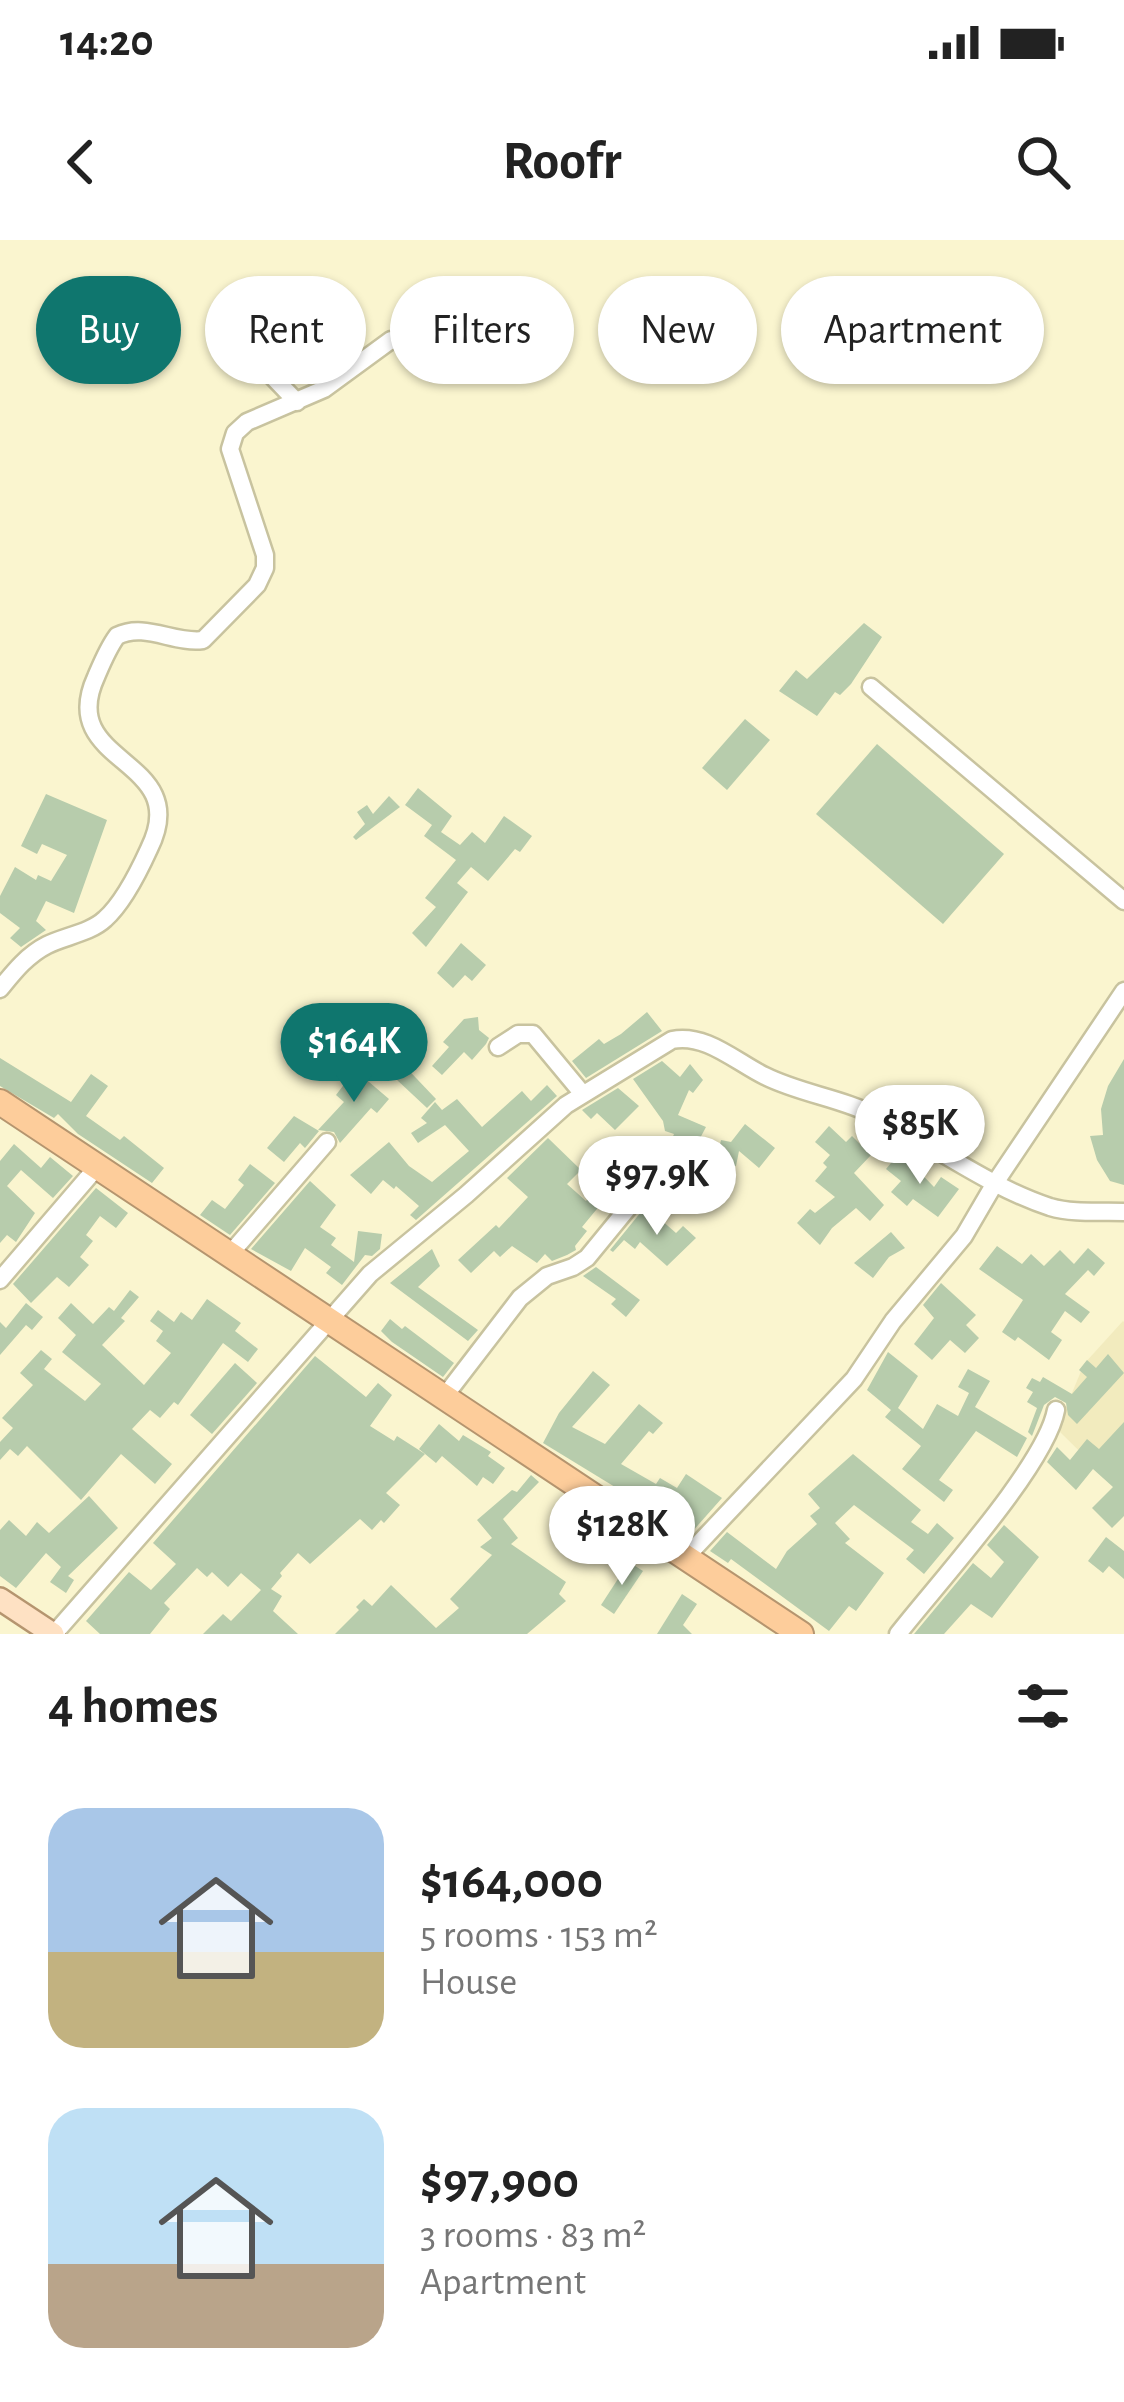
<!DOCTYPE html>
<meta charset="utf-8">
<style>
body{margin:0;font-family:"Alegreya Sans",sans-serif;background:#f6f6f6;color:#222;height:100vh;display:flex;flex-direction:column;font-size:45px;white-space:nowrap}
*{box-sizing:border-box;margin:0}
p{font-size:39px;color:#767676}
.icon{flex:none;width:66px;height:66px;fill:none;stroke:currentColor;stroke-width:2;stroke-linecap:round;stroke-linejoin:round}
.map{position:relative;height:1394px;overflow:hidden}
.sheet{display:flex;flex-direction:column;background:#fff;flex:1}
.sheet>*{flex:none}
.hud{position:absolute;left:36px;top:36px;width:1053px;height:108px;display:flex;gap:24px}
.price{position:absolute;translate:-50% -102px;padding:0 27px;border-radius:42px;background:#fff;color:#222;font-size:39px;line-height:78px;filter:drop-shadow(0 3px 6px #0008)}
.price::after{content:'';position:absolute;left:50%;top:72px;width:36px;height:27px;margin-left:-18px;background:inherit;clip-path:polygon(0 0,100% 0,50% 100%)}
.price.active{background:#0f766e;color:#fff}
ul{padding:0;list-style:none}
li{display:flex;align-items:center;gap:36px;height:300px;padding:0 48px}
li span{display:grid;place-items:center;flex:none;width:336px;height:240px;border-radius:36px;color:#555}
li>.icon{margin-inline-start:auto}
span .icon{width:144px;height:144px;fill:#fffc;stroke-width:1}
li b{font-size:51px}
h2{display:flex;justify-content:space-between;align-items:center;height:144px;padding:0 48px;font-size:51px}
.tag{padding:0 42px;border-radius:54px;background:#fff;box-shadow:0 3px 9px #0004;font-size:42px;line-height:108px}
.tag.active{background:#0f766e;color:#fff}
.status{display:flex;justify-content:space-between;align-items:center;height:84px;padding:0 60px;background:#fff;direction:ltr}
.status svg{height:33px;fill:currentColor}
header{display:flex;justify-content:space-between;align-items:center;height:156px;padding:0 48px;background:#fff;font-size:54px;font-weight:600}
.map>svg:first-child{display:block}
.built{fill:#f2ebbe}
.building{fill:#b7ccac}
.lines{fill:none;stroke-linecap:round;stroke-linejoin:round}
.minor-casing{stroke:#c8c39f;stroke-width:21}
.major-casing{stroke:#b5956f;stroke-width:26}
.highway-casing{stroke:#b5956f;stroke-width:28}
.minor{stroke:#fff;stroke-width:16}
.major{stroke:#fee1c3;stroke-width:21}
.highway{stroke:#fdcd9b;stroke-width:24}
</style>
<div class="status"><b>14:20</b><svg viewBox="0 0 49 12"><path d="M0 12V9h3v3zM5 12V6h3v6zM10 12V3h3v9zM15 12V0h3v12zM26 1h20v11H26zM47 4h2v5h-2z"/></svg></div>
<header><svg class="icon" aria-label="back" viewBox="0 0 24 24"><path d="M15 5l-7 7 7 7"/></svg>Roofr<svg class="icon" aria-label="search" viewBox="0 0 24 24"><circle cx="10" cy="10" r="6"/><path d="M15 15l6 6"/></svg></header>
<div class="map">
<svg width="1124" height="1394" viewBox="0 0 1124 1394">
<rect width="100%" height="100%" fill="#faf5cf"/>
<!-- built -->
<path class="built" d="M 1123,1081 L 1124,1082 L 1124,1255 L 1057,1189 L 1084,1124 Z"/>
<!-- building -->
<g class="building">
<path d="M 864,383 L 882,397 L 851,444 L 840,455 L 835,452 L 817,476 L 779,451 L 796,430 L 807,439 Z"/>
<path d="M 745,479 L 770,500 L 727,550 L 702,528 Z"/>
<path d="M 877,504 L 1004,614 L 943,684 L 816,574 Z"/>
<path d="M 418,548 L 452,576 L 441,592 L 460,605 L 472,592 L 485,603 L 504,576 L 532,596 L 520,612 L 515,609 L 488,641 L 471,627 L 457,643 L 468,652 L 426,707 L 412,693 L 436,667 L 425,658 L 456,620 L 424,596 L 432,585 L 405,565 Z"/>
<path d="M 46,554 L 107,580 L 74,673 L 46,661 L 36,681 L 46,690 L 21,707 L 10,698 L 20,688 L 0,673 L 0,656 L 15,627 L 36,640 L 38,635 L 51,641 L 67,615 L 42,604 L 37,614 L 21,606 Z"/>
<path d="M 389,556 L 400,567 L 356,600 L 353,597 L 365,584 L 357,572 L 367,565 L 373,574 Z"/>
<path d="M 461,703 L 486,725 L 472,741 L 465,735 L 453,748 L 437,733 Z"/>
<path d="M 647,772 L 662,791 L 586,838 L 572,821 L 599,799 L 604,804 L 621,794 Z"/>
<path d="M 478,777 L 479,790 L 489,798 L 486,804 L 472,820 L 464,812 L 442,835 L 432,826 L 449,807 L 443,802 L 464,779 Z"/>
<path d="M 378,798 L 436,859 L 427,868 L 366,811 Z"/>
<path d="M 0,818 L 71,862 L 91,834 L 108,846 L 86,876 L 120,900 L 124,896 L 164,928 L 152,943 L 78,894 L 58,874 L 54,878 L 0,846 Z"/>
<path d="M 1124,819 L 1124,945 L 1110,941 L 1097,920 L 1090,896 L 1103,895 L 1101,869 L 1108,846 Z"/>
<path d="M 662,821 L 680,837 L 690,824 L 703,840 L 693,853 L 689,850 L 678,875 L 706,887 L 680,936 L 671,931 L 668,937 L 650,928 L 657,913 L 664,917 L 674,894 L 665,891 L 663,881 L 633,839 Z"/>
<path d="M 355,830 L 389,859 L 377,873 L 371,868 L 340,903 L 334,892 L 318,890 L 344,862 L 336,855 Z"/>
<path d="M 547,845 L 557,856 L 416,980 L 410,975 L 419,966 L 396,946 L 394,949 L 383,940 L 371,954 L 350,935 L 389,902 L 409,926 L 432,942 L 469,911 L 445,885 L 418,903 L 411,893 L 427,883 L 421,878 L 435,862 L 442,870 L 457,859 L 482,887 L 522,851 L 531,861 Z"/>
<path d="M 618,848 L 639,866 L 615,890 L 597,873 L 591,879 L 582,870 Z"/>
<path d="M 294,876 L 319,891 L 305,908 L 300,903 L 284,922 L 267,908 Z"/>
<path d="M 745,884 L 775,908 L 759,928 L 739,911 L 736,926 L 716,922 L 721,900 L 731,902 Z"/>
<path d="M 829,886 L 846,902 L 852,896 L 871,915 L 854,933 L 884,965 L 870,981 L 856,968 L 832,988 L 820,1005 L 797,983 L 810,969 L 815,973 L 835,957 L 815,941 L 827,927 L 823,923 L 830,915 L 815,902 Z"/>
<path d="M 548,898 L 581,930 L 567,944 L 586,961 L 602,942 L 621,958 L 609,971 L 601,964 L 582,987 L 587,991 L 575,1006 L 576,1010 L 567,1015 L 552,1021 L 545,1014 L 537,1023 L 512,1006 L 500,1017 L 494,1011 L 471,1033 L 458,1020 L 496,985 L 499,988 L 528,957 L 507,938 Z"/>
<path d="M 14,904 L 41,928 L 50,917 L 73,936 L 53,958 L 21,930 L 7,946 L 35,973 L 16,1002 L 7,995 L 0,1003 L 0,921 Z"/>
<path d="M 900,912 L 934,947 L 941,937 L 959,949 L 938,977 L 913,959 L 907,966 L 891,952 L 901,941 L 886,929 Z"/>
<path d="M 250,924 L 275,943 L 230,995 L 200,975 L 212,960 L 225,969 L 244,945 L 238,940 Z"/>
<path d="M 310,941 L 336,965 L 320,987 L 336,998 L 331,1005 L 354,1022 L 358,991 L 382,994 L 380,1009 L 372,1016 L 365,1015 L 342,1045 L 326,1033 L 331,1027 L 305,1008 L 291,1031 L 251,1009 Z"/>
<path d="M 96,948 L 128,973 L 116,988 L 100,976 L 86,995 L 93,1001 L 80,1017 L 89,1025 L 69,1047 L 57,1037 L 31,1063 L 13,1044 Z"/>
<path d="M 641,972 L 655,984 L 660,979 L 676,993 L 683,986 L 696,998 L 667,1026 L 640,1002 L 635,1009 L 624,1000 L 613,1012 L 610,1010 Z"/>
<path d="M 891,992 L 905,1008 L 889,1017 L 873,1038 L 854,1023 Z"/>
<path d="M 997,1006 L 1022,1024 L 1031,1014 L 1044,1026 L 1060,1010 L 1074,1024 L 1088,1008 L 1105,1023 L 1094,1036 L 1088,1030 L 1065,1054 L 1090,1072 L 1081,1083 L 1065,1071 L 1051,1092 L 1062,1100 L 1049,1120 L 1018,1097 L 1015,1101 L 1002,1092 L 1023,1060 L 979,1029 Z"/>
<path d="M 432,1009 L 440,1026 L 418,1047 L 478,1090 L 468,1101 L 390,1043 Z"/>
<path d="M 596,1027 L 640,1060 L 626,1077 L 611,1064 L 616,1059 L 583,1036 Z"/>
<path d="M 941,1043 L 976,1075 L 966,1085 L 979,1098 L 965,1113 L 950,1100 L 932,1120 L 914,1104 L 934,1078 L 923,1065 Z"/>
<path d="M 130,1050 L 139,1057 L 121,1078 L 125,1081 L 102,1105 L 144,1145 L 171,1113 L 156,1101 L 163,1091 L 150,1081 L 158,1070 L 174,1082 L 181,1072 L 192,1080 L 207,1059 L 241,1083 L 235,1091 L 258,1109 L 248,1122 L 223,1103 L 178,1165 L 174,1162 L 160,1178 L 150,1170 L 132,1189 L 172,1224 L 155,1244 L 121,1214 L 81,1260 L 27,1206 L 18,1216 L 10,1209 L 0,1220 L 0,1202 L 13,1188 L 2,1178 L 33,1145 L 20,1133 L 41,1110 L 52,1119 L 44,1129 L 85,1161 L 101,1144 L 62,1112 L 76,1095 L 58,1078 L 71,1063 L 93,1084 L 109,1067 L 114,1071 Z"/>
<path d="M 26,1063 L 43,1077 L 32,1090 L 26,1085 L 0,1115 L 0,1082 L 6,1088 Z"/>
<path d="M 390,1079 L 402,1089 L 405,1086 L 454,1123 L 443,1137 L 392,1102 L 381,1091 Z"/>
<path d="M 888,1112 L 918,1136 L 898,1168 L 923,1189 L 937,1164 L 958,1176 L 969,1153 L 958,1147 L 968,1129 L 990,1141 L 975,1167 L 1027,1198 L 1017,1217 L 976,1191 L 939,1240 L 953,1250 L 944,1262 L 902,1229 L 921,1206 L 885,1177 L 891,1170 L 867,1150 Z"/>
<path d="M 1108,1114 L 1124,1133 L 1077,1184 L 1068,1175 L 1066,1163 L 1055,1157 L 1044,1165 L 1032,1196 L 1028,1192 L 1037,1168 L 1027,1162 L 1033,1152 L 1026,1148 L 1032,1138 L 1040,1142 L 1043,1137 L 1072,1154 L 1087,1137 L 1079,1130 L 1087,1120 L 1096,1128 Z"/>
<path d="M 315,1116 L 366,1157 L 378,1143 L 392,1155 L 370,1186 L 394,1201 L 397,1196 L 425,1214 L 386,1253 L 400,1265 L 384,1283 L 381,1280 L 372,1290 L 360,1279 L 310,1324 L 298,1313 L 280,1333 L 282,1336 L 271,1349 L 282,1356 L 273,1371 L 298,1394 L 203,1394 L 223,1374 L 231,1381 L 261,1350 L 241,1333 L 228,1347 L 212,1332 L 207,1337 L 197,1328 L 164,1363 L 170,1369 L 150,1394 L 100,1394 L 86,1381 L 129,1332 L 151,1350 L 176,1324 L 153,1303 Z"/>
<path d="M 235,1123 L 257,1143 L 212,1194 L 190,1175 Z"/>
<path d="M 593,1131 L 610,1145 L 572,1187 L 605,1204 L 639,1164 L 663,1183 L 653,1194 L 649,1191 L 621,1224 L 656,1244 L 660,1238 L 677,1248 L 686,1234 L 722,1258 L 691,1293 L 649,1268 L 646,1272 L 631,1261 L 633,1258 L 543,1203 L 559,1173 Z"/>
<path d="M 1124,1182 L 1124,1276 L 1112,1288 L 1092,1268 L 1113,1247 L 1093,1229 L 1076,1250 L 1047,1222 L 1057,1207 L 1070,1220 L 1087,1199 L 1099,1209 Z"/>
<path d="M 439,1184 L 459,1201 L 463,1195 L 491,1212 L 488,1216 L 505,1228 L 493,1244 L 483,1237 L 477,1246 L 442,1216 L 436,1223 L 419,1209 Z"/>
<path d="M 853,1214 L 921,1270 L 911,1282 L 928,1294 L 937,1283 L 954,1298 L 924,1334 L 906,1319 L 914,1310 L 854,1265 L 835,1283 L 850,1299 L 845,1303 L 884,1333 L 856,1371 L 849,1366 L 829,1391 L 731,1319 L 728,1323 L 710,1311 L 727,1292 L 776,1329 L 787,1311 L 817,1284 L 810,1276 L 820,1268 L 808,1254 Z"/>
<path d="M 531,1235 L 539,1242 L 503,1279 L 518,1298 L 511,1304 L 566,1342 L 559,1354 L 566,1361 L 527,1394 L 335,1394 L 359,1370 L 356,1367 L 364,1359 L 372,1366 L 391,1345 L 436,1388 L 459,1368 L 450,1359 L 492,1315 L 480,1307 L 492,1298 L 477,1280 L 512,1250 L 517,1252 Z"/>
<path d="M 89,1256 L 118,1288 L 68,1336 L 74,1340 L 66,1353 L 50,1342 L 61,1327 L 46,1313 L 16,1348 L 0,1336 L 0,1290 L 9,1280 L 26,1296 L 37,1282 L 49,1293 Z"/>
<path d="M 1004,1285 L 1039,1317 L 992,1378 L 971,1364 L 944,1394 L 914,1394 L 973,1323 L 991,1338 L 1004,1322 L 987,1305 Z"/>
<path d="M 1106,1297 L 1124,1311 L 1124,1339 L 1109,1326 L 1103,1333 L 1088,1321 Z"/>
<path d="M 629,1322 L 643,1331 L 614,1374 L 601,1365 Z"/>
<path d="M 682,1354 L 697,1364 L 683,1385 L 692,1394 L 657,1394 Z"/>
</g>
<g class="lines">
<!-- minor casing -->
<g class="minor-casing">
<g id="minor">
<path d="M 222,84 L 297,162"/>
<path d="M 871,447 L 1124,661"/>
<path d="M 0,749 C 13,733 27,715 47,705 C 65,696 90,693 105,679 C 123,663 139,631 149,609 C 195,517 55,526 96,437 C 102,423 108,408 117,396 C 145,382 174,404 203,400 L 257,345 L 265,328 L 265,315 L 230,209 L 235,193 L 247,182 L 324,149 L 391,100 L 403,102 L 432,132"/>
<path d="M 498,807 L 518,794 L 533,794 L 582,853"/>
<path d="M 230,1014 L 327,902"/>
<path d="M 0,1040 L 97,927"/>
<path d="M 444,1157 L 520,1058 L 547,1036 L 573,1027 L 587,1018 L 628,968"/>
<path d="M 686,1317 L 854,1139 L 893,1081 L 964,996 L 995,943 L 1124,751"/>
<path d="M 54,1394 L 370,1034 L 466,955 L 566,865 L 672,800 C 706,793 736,822 765,836 C 801,854 842,858 878,877 C 935,906 989,947 1050,967 C 1074,974 1100,971 1124,972"/>
<path d="M 898,1394 C 937,1344 1046,1225 1056,1170"/>
</g>
</g>
<!-- major casing -->
<g class="major-casing">
<path id="major" d="M 0,1359 L 53,1394"/>
</g>
<!-- highway casing -->
<g class="highway-casing">
<path id="highway" d="M 0,862 L 801,1394"/>
</g>
<!-- minor -->
<use href="#minor" class="minor"/>
<!-- major -->
<use href="#major" class="major"/>
<!-- highway -->
<use href="#highway" class="highway"/>
</g>
</svg>
<b class="price active" style="left:354px;top:865px">$164K</b>
<b class="price" style="left:920px;top:947px">$85K</b>
<b class="price" style="left:657px;top:998px">$97.9K</b>
<b class="price" style="left:622px;top:1348px">$128K</b>
<div class="hud">
<a class="tag active">Buy</a>
<a class="tag">Rent</a>
<a class="tag">Filters</a>
<a class="tag">New</a>
<a class="tag">Apartment</a>
</div>
</div>
<section class="sheet">
<h2>4 homes<svg class="icon" aria-label="filters" viewBox="0 0 24 24"><path d="M4 7h16M4 17h16"/><circle cx="9" cy="7" r="2"/><circle cx="15" cy="17" r="2"/></svg></h2>
<ul>
<li><span style="background:linear-gradient(#a9c7e8 60%,#c2b280 0)"><svg class="icon" aria-label="home" viewBox="0 0 24 24"><path d="M3 11l9-7 9 7M6 9v11h12V9"/></svg></span><div><b>$164,000</b><p>5 rooms · 153 m²</p><p>House</p></div></li>
<li><span style="background:linear-gradient(#bfe0f5 65%,#b9a48a 0)"><svg class="icon" aria-label="home" viewBox="0 0 24 24"><path d="M3 11l9-7 9 7M6 9v11h12V9"/></svg></span><div><b>$97,900</b><p>3 rooms · 83 m²</p><p>Apartment</p></div></li>
</ul>
</section>
